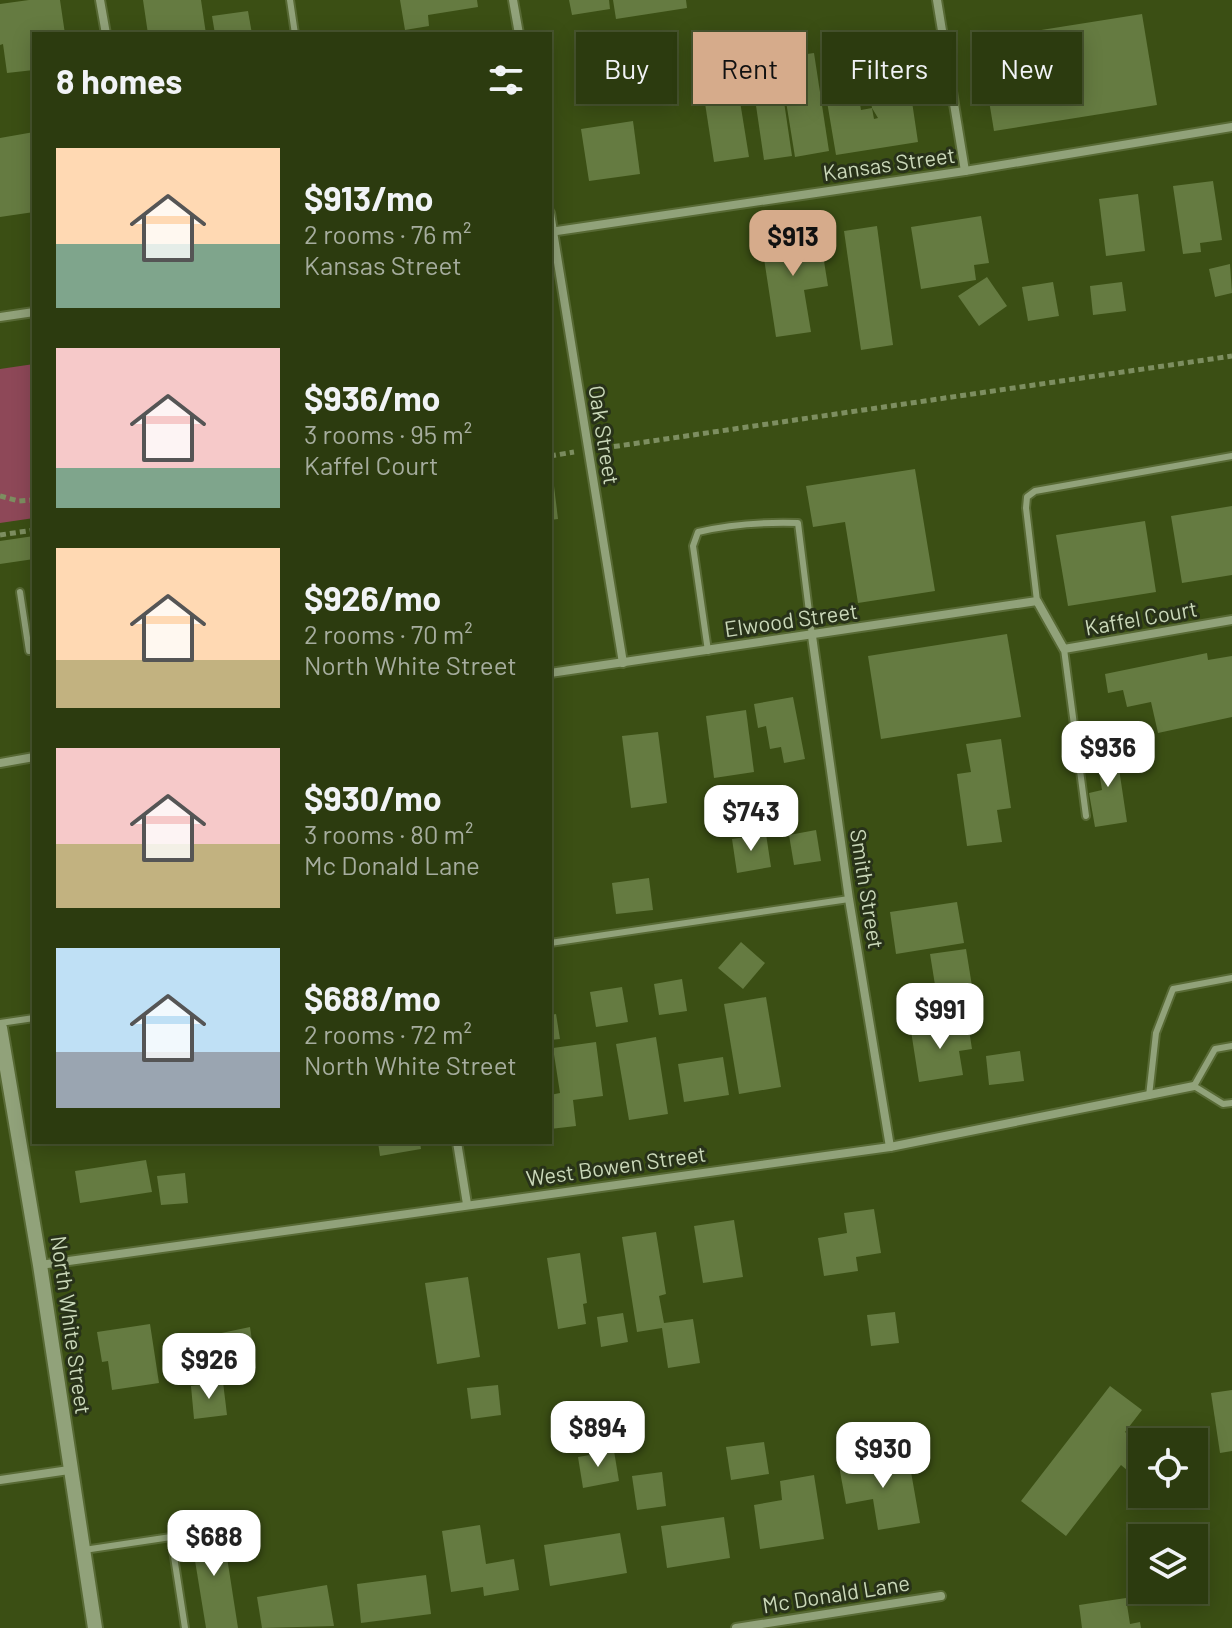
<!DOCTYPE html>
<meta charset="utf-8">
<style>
body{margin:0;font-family:Barlow,sans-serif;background:#38461d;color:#f1f3f6;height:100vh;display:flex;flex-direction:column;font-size:30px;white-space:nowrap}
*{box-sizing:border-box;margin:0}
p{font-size:26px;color:#a6ad9e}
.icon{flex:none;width:44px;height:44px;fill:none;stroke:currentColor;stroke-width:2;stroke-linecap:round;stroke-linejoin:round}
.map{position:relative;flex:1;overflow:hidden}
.drawer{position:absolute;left:32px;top:32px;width:520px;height:1112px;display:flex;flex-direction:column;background:#2c3b0f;border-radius:0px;box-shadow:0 4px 20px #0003,0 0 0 2px #48552f}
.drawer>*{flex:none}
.hud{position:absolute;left:576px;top:32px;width:536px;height:72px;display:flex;gap:16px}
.fabs{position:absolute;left:1128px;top:1428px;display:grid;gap:16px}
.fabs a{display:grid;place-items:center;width:80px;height:80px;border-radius:0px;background:#2c3b0f;box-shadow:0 4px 20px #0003,0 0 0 2px #48552f;font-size:40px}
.price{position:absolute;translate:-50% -68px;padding:0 18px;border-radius:16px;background:#fff;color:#222;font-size:26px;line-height:52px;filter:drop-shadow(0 2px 4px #0008)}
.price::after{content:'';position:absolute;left:50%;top:48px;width:24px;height:18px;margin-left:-12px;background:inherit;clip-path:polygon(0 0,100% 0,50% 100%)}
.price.on{background:#d6ab8b;color:#111}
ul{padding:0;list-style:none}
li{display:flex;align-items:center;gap:24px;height:200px;padding:0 24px}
li span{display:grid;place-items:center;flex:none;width:224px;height:160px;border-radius:0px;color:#555}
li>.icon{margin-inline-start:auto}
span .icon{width:96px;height:96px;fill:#fffc;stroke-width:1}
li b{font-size:34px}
h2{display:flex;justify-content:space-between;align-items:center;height:96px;padding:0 24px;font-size:34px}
.pill{padding:0 28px;border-radius:0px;background:#2c3b0f;box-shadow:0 4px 20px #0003,0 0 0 2px #48552f;font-size:28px;line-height:72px}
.pill.on{background:#d6ab8b;color:#111}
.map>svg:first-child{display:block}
.green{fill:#8e4858}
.building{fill:#657b41}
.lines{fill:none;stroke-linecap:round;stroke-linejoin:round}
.service-casing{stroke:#586a35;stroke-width:10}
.minor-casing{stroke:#586a35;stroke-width:12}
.tertiary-casing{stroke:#586a35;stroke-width:18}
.path{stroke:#7d8e60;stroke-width:5;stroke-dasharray:6 4;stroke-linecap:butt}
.service{stroke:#91a27a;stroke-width:6}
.minor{stroke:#91a27a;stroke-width:8}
.tertiary{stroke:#91a27a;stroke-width:14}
.labels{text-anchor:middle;stroke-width:6;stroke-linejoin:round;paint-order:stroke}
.street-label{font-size:22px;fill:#cad8b9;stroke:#283219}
</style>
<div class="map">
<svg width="1232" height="1628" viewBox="0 0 1232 1628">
<rect width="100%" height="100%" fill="#3b4f14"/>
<!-- green -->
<path class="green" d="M 34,364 L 34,518 L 0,523 L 0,369 Z"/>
<!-- building -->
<g class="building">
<path d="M 29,0 L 60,0 L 65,34 L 34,34 L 34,70 L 7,73 L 3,44 L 0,45 L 0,4 Z"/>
<path d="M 143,0 L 201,0 L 206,34 L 148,34 Z"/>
<path d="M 400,0 L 477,0 L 478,7 L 428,15 L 429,26 L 405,30 Z"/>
<path d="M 569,0 L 609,0 L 610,9 L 572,15 Z"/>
<path d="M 613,0 L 686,0 L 687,8 L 616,19 Z"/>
<path d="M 248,11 L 252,34 L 215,34 L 212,16 Z"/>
<path d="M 1142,14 L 1157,105 L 994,131 L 979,40 Z"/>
<path d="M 814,53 L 829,151 L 795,157 L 779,58 Z"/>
<path d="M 615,57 L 619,85 L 586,89 L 583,60 Z"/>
<path d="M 733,58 L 749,157 L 714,162 L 699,64 Z"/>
<path d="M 854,66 L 861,110 L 872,108 L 874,119 L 878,118 L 872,108 L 867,74 L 907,68 L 918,142 L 836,155 L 822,72 Z"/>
<path d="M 782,88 L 792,156 L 764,160 L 754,92 Z"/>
<path d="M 633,121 L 640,174 L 589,181 L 581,129 Z"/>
<path d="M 34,132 L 34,212 L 0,217 L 0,138 Z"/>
<path d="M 1213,181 L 1222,240 L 1200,243 L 1201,252 L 1183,254 L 1173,186 Z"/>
<path d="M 1138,194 L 1145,251 L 1106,256 L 1099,199 Z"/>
<path d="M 981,216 L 989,263 L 974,265 L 976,280 L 921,289 L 911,227 Z"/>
<path d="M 877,226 L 893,345 L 861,350 L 844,231 Z"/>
<path d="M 819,230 L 828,286 L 804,290 L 811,332 L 776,337 L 761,239 Z"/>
<path d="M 1230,264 L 1232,293 L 1215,297 L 1209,269 Z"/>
<path d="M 987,277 L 1007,306 L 979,326 L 958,296 Z"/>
<path d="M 1053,282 L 1059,316 L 1028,321 L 1022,287 Z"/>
<path d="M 1122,282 L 1126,311 L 1093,315 L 1090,286 Z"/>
<path d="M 915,469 L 935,591 L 858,603 L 845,522 L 813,527 L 806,486 Z"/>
<path d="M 550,486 L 554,486 L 558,519 L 550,520 Z"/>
<path d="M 1232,506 L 1232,575 L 1182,583 L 1171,516 Z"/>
<path d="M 1145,521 L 1156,592 L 1068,606 L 1056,535 Z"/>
<path d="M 34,536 L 34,559 L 0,564 L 0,541 Z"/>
<path d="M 1007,634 L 1021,717 L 881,739 L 868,656 Z"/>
<path d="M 1207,653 L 1208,660 L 1232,656 L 1232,717 L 1158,733 L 1151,702 L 1127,707 L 1123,690 L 1108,693 L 1105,674 Z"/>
<path d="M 793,697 L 805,759 L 784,763 L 781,747 L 770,749 L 766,726 L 758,728 L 754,704 Z"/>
<path d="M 746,710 L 754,772 L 714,778 L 706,716 Z"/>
<path d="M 658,732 L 667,803 L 631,808 L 622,736 Z"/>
<path d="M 1001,739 L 1011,808 L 997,810 L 1002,842 L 967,846 L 957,774 L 971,772 L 966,744 Z"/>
<path d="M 1115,742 L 1127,822 L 1095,827 L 1089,793 L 1102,790 L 1095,746 Z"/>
<path d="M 816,830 L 821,861 L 794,865 L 789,835 Z"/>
<path d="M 766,834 L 771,867 L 737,873 L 732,839 Z"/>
<path d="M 649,878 L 653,910 L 616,914 L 612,883 Z"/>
<path d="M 957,902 L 964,943 L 896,954 L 890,912 Z"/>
<path d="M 741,942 L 765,963 L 743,989 L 718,968 Z"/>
<path d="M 966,949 L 972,986 L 936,991 L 930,954 Z"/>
<path d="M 682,979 L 687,1011 L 659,1015 L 654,984 Z"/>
<path d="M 622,987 L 628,1022 L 596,1027 L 590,992 Z"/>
<path d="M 766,997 L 781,1087 L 739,1094 L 724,1004 Z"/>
<path d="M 556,1014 L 560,1039 L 550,1040 L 550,1015 Z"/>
<path d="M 968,1023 L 972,1049 L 959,1051 L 963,1075 L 919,1082 L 911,1031 Z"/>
<path d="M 656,1037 L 668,1114 L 629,1120 L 616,1044 Z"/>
<path d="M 596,1042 L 603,1096 L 573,1100 L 576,1126 L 550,1129 L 550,1095 L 560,1093 L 553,1048 Z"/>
<path d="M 1020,1051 L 1024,1081 L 989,1085 L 986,1056 Z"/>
<path d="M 723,1057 L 729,1095 L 684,1102 L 678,1064 Z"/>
<path d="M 378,1142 L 420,1142 L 421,1149 L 380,1156 Z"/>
<path d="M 146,1160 L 152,1192 L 80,1203 L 75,1171 Z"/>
<path d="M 185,1173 L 188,1203 L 161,1205 L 157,1176 Z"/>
<path d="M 874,1209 L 881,1253 L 856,1257 L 858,1271 L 824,1276 L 818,1238 L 847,1233 L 844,1213 Z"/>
<path d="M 734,1220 L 743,1277 L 703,1283 L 694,1226 Z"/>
<path d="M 656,1232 L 666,1294 L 659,1296 L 664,1323 L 693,1319 L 700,1363 L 668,1368 L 662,1328 L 637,1332 L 622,1237 Z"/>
<path d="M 580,1253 L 587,1303 L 583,1304 L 586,1324 L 558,1329 L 547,1258 Z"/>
<path d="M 468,1277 L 480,1357 L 437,1364 L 425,1283 Z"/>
<path d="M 895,1312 L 899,1343 L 871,1346 L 867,1315 Z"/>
<path d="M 623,1313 L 628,1342 L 601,1347 L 597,1317 Z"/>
<path d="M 150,1324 L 159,1383 L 112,1390 L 108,1361 L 102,1362 L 97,1332 Z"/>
<path d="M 250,1327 L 256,1368 L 217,1373 L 212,1335 Z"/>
<path d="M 223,1382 L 227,1415 L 194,1419 L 191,1386 Z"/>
<path d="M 498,1385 L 501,1415 L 471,1419 L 467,1388 Z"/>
<path d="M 1110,1386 L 1142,1410 L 1125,1432 L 1142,1445 L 1142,1465 L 1134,1476 L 1121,1465 L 1066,1536 L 1021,1501 Z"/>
<path d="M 1232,1390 L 1232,1451 L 1220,1453 L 1211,1393 Z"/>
<path d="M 764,1442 L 769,1474 L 731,1480 L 726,1447 Z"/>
<path d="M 614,1451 L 619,1481 L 583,1488 L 578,1457 Z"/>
<path d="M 908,1455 L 920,1523 L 878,1530 L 873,1499 L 846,1504 L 839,1466 Z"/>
<path d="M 662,1472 L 666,1506 L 637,1510 L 632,1476 Z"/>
<path d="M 814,1475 L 824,1539 L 760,1549 L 754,1505 L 782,1500 L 780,1481 Z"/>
<path d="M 724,1517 L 730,1558 L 667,1568 L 661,1526 Z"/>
<path d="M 222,1525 L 238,1628 L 206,1628 L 190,1530 Z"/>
<path d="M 480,1525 L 486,1564 L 514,1559 L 519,1590 L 484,1596 L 483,1587 L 451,1592 L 442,1531 Z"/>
<path d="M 620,1533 L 627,1573 L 550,1586 L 544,1545 Z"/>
<path d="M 426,1575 L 431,1614 L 361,1623 L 357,1584 Z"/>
<path d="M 327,1585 L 334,1626 L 262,1628 L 257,1597 Z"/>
<path d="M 1126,1598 L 1130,1624 L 1140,1622 L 1141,1628 L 1082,1628 L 1079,1605 Z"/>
</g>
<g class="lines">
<!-- service casing -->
<g class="service-casing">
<g id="service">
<path d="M 290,0 L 295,34"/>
<path d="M 20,592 L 29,651"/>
<path d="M 1037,601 L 1026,508 L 1027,497 L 1035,491 L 1232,456"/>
<path d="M 1064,649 L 1086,816"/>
<path d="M 708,651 L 693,546 L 698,532 C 731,524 764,522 798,523 L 812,636"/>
<path d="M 550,943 L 849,899"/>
<path d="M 0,1023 L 34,1018"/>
<path d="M 1232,1046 L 1215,1049 L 1194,1086 L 1223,1104 L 1232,1103"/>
<path d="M 1149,1096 L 1156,1033 L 1173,989 L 1232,978"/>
<path d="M 84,1550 L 171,1537 L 185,1628"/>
</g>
</g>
<!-- minor casing -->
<g class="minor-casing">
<g id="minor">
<path d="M 100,0 L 106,34"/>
<path d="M 513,0 L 519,34"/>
<path d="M 937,0 L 965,171"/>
<path d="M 550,213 L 623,663"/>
<path d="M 550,232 L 965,171 L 1232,127"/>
<path d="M 0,317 L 34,312"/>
<path d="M 812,636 L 849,899 L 890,1147"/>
<path d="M 550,673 L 1037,601 L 1064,649 L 1232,620"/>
<path d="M 0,763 L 34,757"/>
<path d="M 457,1142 L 467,1204"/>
<path d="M 40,1265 L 890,1147 L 1194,1086"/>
<path d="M 0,1480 L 69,1470"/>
<path d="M 736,1628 L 941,1596"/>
</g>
</g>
<!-- tertiary casing -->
<g class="tertiary-casing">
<path id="tertiary" d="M 0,1028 L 40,1265 L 95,1628"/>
</g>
<!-- path -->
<g class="path">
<path d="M 604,448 L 1232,356"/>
<path d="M 550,456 L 574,452"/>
<path d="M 0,496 L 19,501 L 34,500"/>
<path d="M 0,535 L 34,530"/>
</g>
<!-- service -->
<use href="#service" class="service"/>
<!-- minor -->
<use href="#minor" class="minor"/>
<!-- tertiary -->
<use href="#tertiary" class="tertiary"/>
</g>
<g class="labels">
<!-- street labels -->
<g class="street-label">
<text transform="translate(889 164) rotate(-8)" y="8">Kansas Street</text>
<text transform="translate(604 435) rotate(81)" y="8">Oak Street</text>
<text transform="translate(1141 618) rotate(-10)" y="8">Kaffel Court</text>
<text transform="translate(791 620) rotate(-8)" y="8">Elwood Street</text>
<text transform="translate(867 889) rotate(81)" y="8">Smith Street</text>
<text transform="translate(616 1166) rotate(-8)" y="8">West Bowen Street</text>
<text transform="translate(71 1325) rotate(82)" y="8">North White Street</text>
<text transform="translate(836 1594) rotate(-9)" y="8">Mc Donald Lane</text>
</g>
</g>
</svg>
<div class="fabs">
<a><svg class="icon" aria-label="locate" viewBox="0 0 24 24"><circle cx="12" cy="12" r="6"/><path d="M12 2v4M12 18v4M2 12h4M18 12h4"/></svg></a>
<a><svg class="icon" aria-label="layers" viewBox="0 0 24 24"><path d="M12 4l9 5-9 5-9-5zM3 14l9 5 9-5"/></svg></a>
</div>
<b class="price on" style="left:793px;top:278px">$913</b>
<b class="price" style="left:1108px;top:789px">$936</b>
<b class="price" style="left:751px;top:853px">$743</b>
<b class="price" style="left:940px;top:1051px">$991</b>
<b class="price" style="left:209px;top:1401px">$926</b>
<b class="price" style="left:598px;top:1469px">$894</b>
<b class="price" style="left:883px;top:1490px">$930</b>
<b class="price" style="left:214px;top:1578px">$688</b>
<div class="hud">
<a class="pill">Buy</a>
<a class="pill on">Rent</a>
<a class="pill">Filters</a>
<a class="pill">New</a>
</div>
<section class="drawer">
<h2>8 homes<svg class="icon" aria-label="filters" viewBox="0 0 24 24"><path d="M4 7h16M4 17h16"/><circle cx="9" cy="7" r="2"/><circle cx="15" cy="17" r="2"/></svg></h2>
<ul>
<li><span style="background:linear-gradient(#ffd9b3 60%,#7fa58c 0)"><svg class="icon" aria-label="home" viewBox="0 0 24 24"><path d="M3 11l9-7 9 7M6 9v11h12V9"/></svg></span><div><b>$913/mo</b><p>2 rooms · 76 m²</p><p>Kansas Street</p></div></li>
<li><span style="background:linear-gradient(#f6c9c9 75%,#7fa58c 0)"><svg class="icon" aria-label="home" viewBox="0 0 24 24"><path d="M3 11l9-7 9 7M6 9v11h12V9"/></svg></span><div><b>$936/mo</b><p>3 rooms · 95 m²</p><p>Kaffel Court</p></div></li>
<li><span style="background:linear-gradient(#ffd9b3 70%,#c2b280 0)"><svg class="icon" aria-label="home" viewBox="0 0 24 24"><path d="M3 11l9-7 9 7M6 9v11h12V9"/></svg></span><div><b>$926/mo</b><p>2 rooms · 70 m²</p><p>North White Street</p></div></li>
<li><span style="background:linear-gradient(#f6c9c9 60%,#c2b280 0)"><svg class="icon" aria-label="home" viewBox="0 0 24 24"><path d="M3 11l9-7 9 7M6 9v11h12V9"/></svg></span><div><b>$930/mo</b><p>3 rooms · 80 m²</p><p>Mc Donald Lane</p></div></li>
<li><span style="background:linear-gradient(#bfe0f5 65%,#9aa5b1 0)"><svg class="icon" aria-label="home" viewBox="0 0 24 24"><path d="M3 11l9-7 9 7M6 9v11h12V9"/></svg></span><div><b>$688/mo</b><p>2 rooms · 72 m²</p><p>North White Street</p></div></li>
</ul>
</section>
</div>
